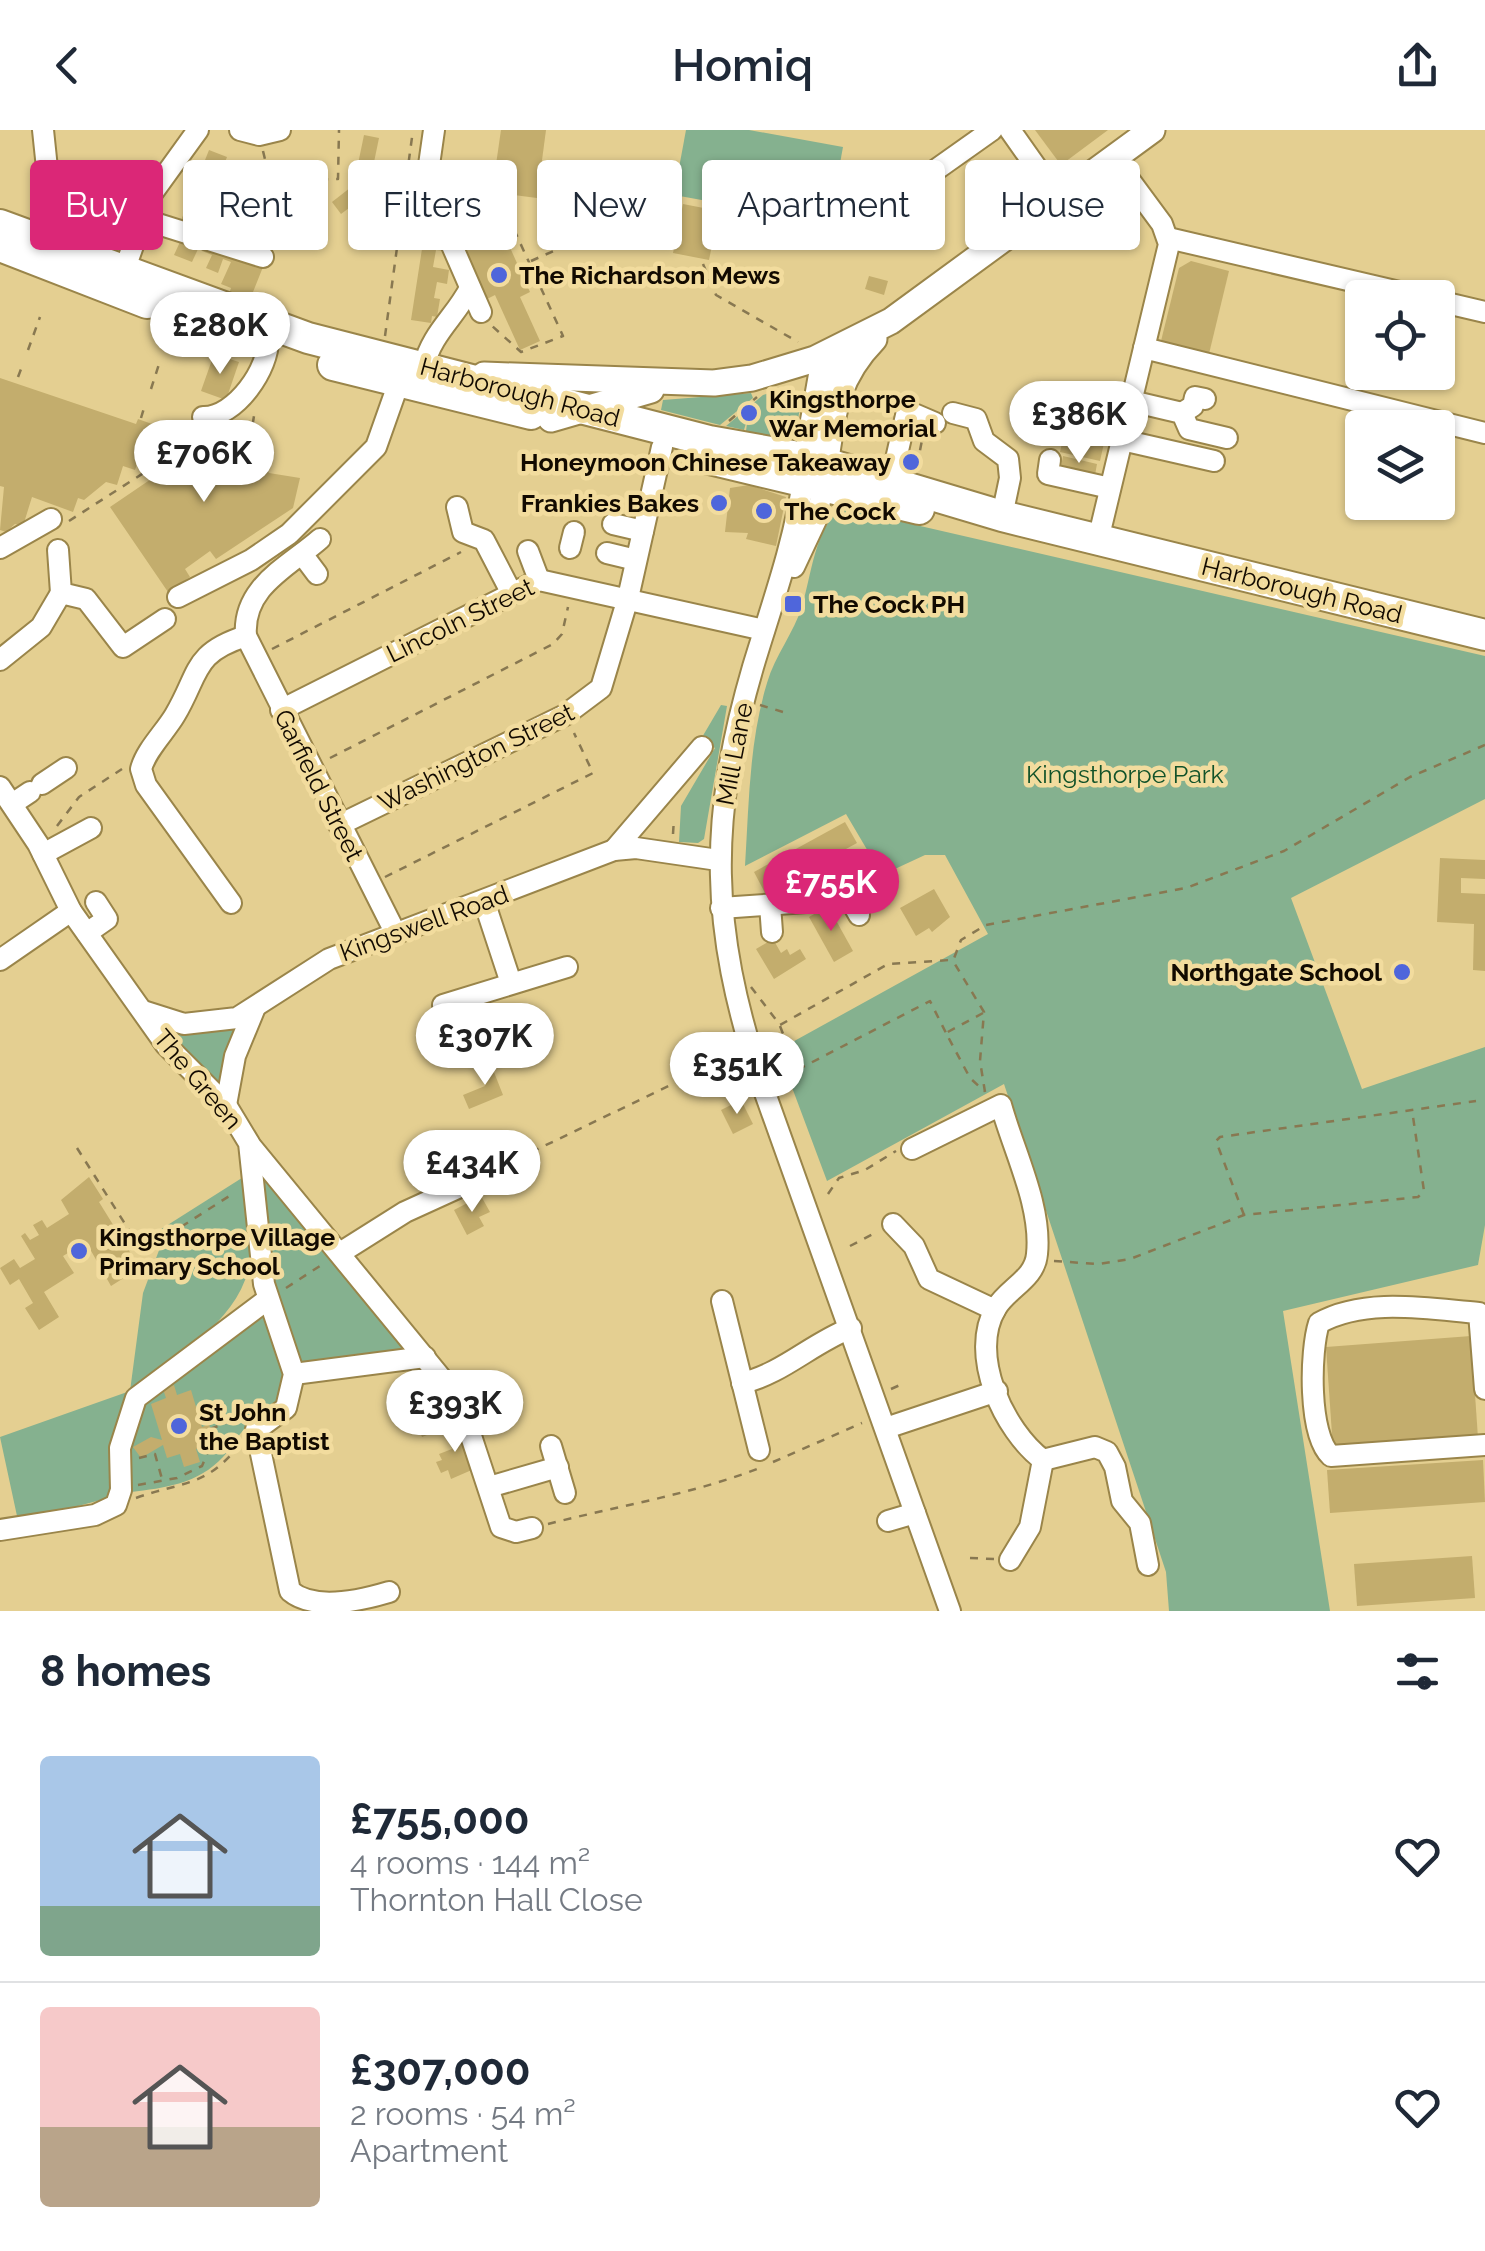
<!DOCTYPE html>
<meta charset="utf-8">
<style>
body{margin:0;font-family:Raleway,sans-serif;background:#f6f6f7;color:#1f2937;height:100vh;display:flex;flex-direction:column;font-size:38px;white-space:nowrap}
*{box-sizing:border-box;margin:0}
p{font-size:32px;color:#747a83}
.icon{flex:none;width:55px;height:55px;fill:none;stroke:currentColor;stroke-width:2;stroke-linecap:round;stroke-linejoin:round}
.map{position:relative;height:1481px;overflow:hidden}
.side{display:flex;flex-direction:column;background:#fff;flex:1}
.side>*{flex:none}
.hud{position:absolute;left:30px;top:30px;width:1425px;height:90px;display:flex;gap:20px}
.controls{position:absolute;left:1345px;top:150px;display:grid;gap:20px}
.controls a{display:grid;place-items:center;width:110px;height:110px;border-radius:10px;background:#fff;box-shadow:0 2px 8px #0004;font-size:50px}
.price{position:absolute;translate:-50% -85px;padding:0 22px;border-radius:35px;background:#fff;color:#222;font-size:32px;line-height:65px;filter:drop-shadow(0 2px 5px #0008)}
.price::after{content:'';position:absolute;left:50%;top:60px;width:30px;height:22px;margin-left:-15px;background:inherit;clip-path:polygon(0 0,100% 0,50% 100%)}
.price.active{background:#db2777;color:#fff}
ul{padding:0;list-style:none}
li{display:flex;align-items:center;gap:30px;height:250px;padding:0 40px}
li+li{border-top:2px solid #e0e1e3}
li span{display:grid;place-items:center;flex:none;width:280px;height:200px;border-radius:10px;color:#555}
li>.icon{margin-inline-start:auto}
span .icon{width:120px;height:120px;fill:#fffc;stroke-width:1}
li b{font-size:42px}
h2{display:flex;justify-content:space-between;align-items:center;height:120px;padding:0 40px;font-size:42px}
.pill{padding:0 35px;border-radius:10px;background:#fff;box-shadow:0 2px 8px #0004;font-size:35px;line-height:90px}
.pill.active{background:#db2777;color:#fff}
header{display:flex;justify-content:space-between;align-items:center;height:130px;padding:0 40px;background:#fff;font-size:45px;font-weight:600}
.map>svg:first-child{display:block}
.green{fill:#85b18f}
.building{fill:#c3ad6d}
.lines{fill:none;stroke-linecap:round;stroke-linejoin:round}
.minor-casing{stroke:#9a854a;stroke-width:24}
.major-casing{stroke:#9a854a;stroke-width:29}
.highway-casing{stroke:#9a854a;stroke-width:34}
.path{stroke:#887851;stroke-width:2.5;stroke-dasharray:8 8;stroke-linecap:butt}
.minor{stroke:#fff;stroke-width:20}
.major{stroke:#fff;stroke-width:25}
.highway{stroke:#fff;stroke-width:30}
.poi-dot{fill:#4f66db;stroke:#f2dc9e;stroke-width:4}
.labels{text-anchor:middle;stroke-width:9;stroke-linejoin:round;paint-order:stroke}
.poi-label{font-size:25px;font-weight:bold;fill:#120a00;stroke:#f2dc9e;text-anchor:start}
.street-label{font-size:25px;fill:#120a00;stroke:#f2dc9e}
.park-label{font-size:25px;fill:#115229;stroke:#f2dc9e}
</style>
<header><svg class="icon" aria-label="back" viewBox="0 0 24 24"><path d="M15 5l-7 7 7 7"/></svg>Homiq<svg class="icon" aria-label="share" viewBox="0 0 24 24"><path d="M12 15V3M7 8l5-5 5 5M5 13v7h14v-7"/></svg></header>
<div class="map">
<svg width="1485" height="1481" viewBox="0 0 1485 1481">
<rect width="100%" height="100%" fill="#e4cf91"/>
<!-- green -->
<g class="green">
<path d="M 686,0 L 749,0 L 843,17 L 829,93 L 674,65 Z"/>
<path d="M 142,48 L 118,100 L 82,90 Z"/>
<path d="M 789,257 L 802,268 L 797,294 L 790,298 L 795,300 L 774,307 L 746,301 L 748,286 L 744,300 L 726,296 L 763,265 Z"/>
<path d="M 751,263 L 753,268 L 720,295 L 661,280 L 663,270 Z"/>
<path d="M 842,378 L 1485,526 L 1485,669 L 1291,768 L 1362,959 L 1485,917 L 1485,1095 L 1478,1135 L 1283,1181 L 1330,1481 L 1169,1481 L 1166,1442 L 1004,954 L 827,1051 L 778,920 L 988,804 L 945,725 L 925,725 L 882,745 L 846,684 L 745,736 C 749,674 749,612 767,553 C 775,525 794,503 802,476 C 811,448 815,396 842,378 Z"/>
<path d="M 721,575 L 727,576 L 704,709 L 698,713 L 679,712 L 681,676 L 715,618 L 701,609 Z"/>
<path d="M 162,896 L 200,903 L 235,898 L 218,953 L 214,953 Z"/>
<path d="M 263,1045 L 403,1215 L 403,1221 L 300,1234 L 276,1170 Z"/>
<path d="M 245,1046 C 247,1071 252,1098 251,1123 C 247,1186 179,1225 131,1261 L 108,1368 L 67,1379 L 17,1386 L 0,1307 L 130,1261 L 143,1163 L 161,1115 L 155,1103 Z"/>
<path d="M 265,1186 C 274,1204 291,1239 284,1259 C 278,1279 262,1286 247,1297 C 236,1306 232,1318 223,1327 C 198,1354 164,1358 131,1362 L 127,1316 L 144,1269 Z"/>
</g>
<!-- building -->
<g class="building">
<path d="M 501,0 L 546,0 L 537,68 L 492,62 Z"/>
<path d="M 1035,0 L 1108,0 L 1061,35 Z"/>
<path d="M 364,5 L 379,8 L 373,37 L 358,34 Z"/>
<path d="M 209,20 L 227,27 L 198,100 L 180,93 Z"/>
<path d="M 258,39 L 274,65 L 260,73 L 245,47 Z"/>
<path d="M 355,54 L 365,66 L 341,84 L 332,72 Z"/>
<path d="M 286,67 L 316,71 L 314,86 L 285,82 Z"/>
<path d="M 481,68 L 502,77 L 497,101 L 483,98 L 488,109 L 503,102 L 530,162 L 520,167 L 540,211 L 520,220 L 495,165 L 485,170 L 443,84 Z"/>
<path d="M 683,74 L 719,81 L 709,130 L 673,123 Z"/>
<path d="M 229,91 L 274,104 L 270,117 L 225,103 Z"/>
<path d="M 424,106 L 446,109 L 444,121 L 436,120 L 433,137 L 449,140 L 447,154 L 437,152 L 434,168 L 440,169 L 437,187 L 432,186 L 431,193 L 411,190 Z"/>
<path d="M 180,112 L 198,119 L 192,132 L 174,125 Z"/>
<path d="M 204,113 L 263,137 L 251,167 L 229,164 L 231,158 L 221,154 L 231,132 L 223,129 L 218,143 L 206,138 L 212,125 L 202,121 Z"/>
<path d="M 1191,131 L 1229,141 L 1208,228 L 1160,215 L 1179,138 Z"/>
<path d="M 869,146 L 888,151 L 884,165 L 865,159 Z"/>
<path d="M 214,224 L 239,232 L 226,270 L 201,261 Z"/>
<path d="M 0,248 L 136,294 L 138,289 L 180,304 L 184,310 L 155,333 L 138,331 L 135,340 L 123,336 L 117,355 L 106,352 L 84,370 L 78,368 L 73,382 L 32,367 L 23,396 L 15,394 L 6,402 L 0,400 L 4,357 L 0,356 Z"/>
<path d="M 238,290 L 269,343 L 300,348 L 293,378 L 216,429 L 210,421 L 185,439 L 190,447 L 168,462 L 110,377 Z"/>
<path d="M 1066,295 L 1106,304 L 1100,331 L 1060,322 Z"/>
<path d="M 1063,326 L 1097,334 L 1095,345 L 1061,337 Z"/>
<path d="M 749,355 L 786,367 L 776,416 L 746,409 L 748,403 L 725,402 L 730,358 Z"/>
<path d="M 845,692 L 857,713 L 765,763 L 754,742 Z"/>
<path d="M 1440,728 L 1485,730 L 1485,749 L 1461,748 L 1461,763 L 1485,764 L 1485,841 L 1473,840 L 1474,794 L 1437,792 Z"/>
<path d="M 934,759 L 950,787 L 932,802 L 929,798 L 916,806 L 900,778 Z"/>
<path d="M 828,776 L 853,821 L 834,832 L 809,787 Z"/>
<path d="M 773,809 L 781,823 L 787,819 L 790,825 L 800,819 L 806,829 L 774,849 L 756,819 Z"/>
<path d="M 490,932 L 503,965 L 469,979 L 463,965 L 485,956 L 477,938 Z"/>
<path d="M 741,970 L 753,994 L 733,1004 L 721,980 Z"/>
<path d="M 89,1047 L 103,1069 L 99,1072 L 133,1127 L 123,1133 L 130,1144 L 111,1156 L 86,1112 L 63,1126 L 74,1143 L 44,1162 L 59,1187 L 39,1200 L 25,1178 L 33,1173 L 19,1149 L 10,1155 L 0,1138 L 14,1129 L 20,1138 L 35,1129 L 21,1106 L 25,1103 L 30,1110 L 39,1105 L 33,1095 L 42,1090 L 47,1098 L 69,1084 L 61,1070 Z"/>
<path d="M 481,1066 L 490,1082 L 479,1087 L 484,1096 L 467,1105 L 454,1080 Z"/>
<path d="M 1471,1206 L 1478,1308 L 1333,1319 L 1326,1217 Z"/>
<path d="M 431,1249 L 450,1286 L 436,1292 L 439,1300 L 422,1307 L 419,1299 L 412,1302 L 407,1285 L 412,1283 L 409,1275 L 420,1270 L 414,1256 Z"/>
<path d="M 174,1255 L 177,1265 L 191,1260 L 202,1297 L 209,1294 L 212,1303 L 205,1305 L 208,1316 L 196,1319 L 200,1332 L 184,1337 L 180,1324 L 167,1328 L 163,1315 L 141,1328 L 133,1317 L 151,1307 L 162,1310 L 151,1274 L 166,1268 L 163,1259 Z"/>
<path d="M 457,1295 L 474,1339 L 451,1349 L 448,1340 L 441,1343 L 436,1332 L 442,1330 L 439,1324 L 452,1319 L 444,1301 Z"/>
<path d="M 1483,1330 L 1485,1372 L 1330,1383 L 1327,1340 Z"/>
<path d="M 1472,1426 L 1475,1468 L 1357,1476 L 1354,1434 Z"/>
</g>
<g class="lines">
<!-- minor casing -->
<g class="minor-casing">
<g id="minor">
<path d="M 43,0 L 52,86 L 47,121"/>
<path d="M 240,0 L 259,5 L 280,0"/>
<path d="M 434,0 L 426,56 L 481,182"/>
<path d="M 1010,0 L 1058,68"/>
<path d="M 920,51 L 992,0"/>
<path d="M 142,89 L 263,127"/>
<path d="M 1168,108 L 1425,168"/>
<path d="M 124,141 L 151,65 L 198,0"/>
<path d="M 1438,171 L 1485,182"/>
<path d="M 1144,218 L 1485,303"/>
<path d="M 424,236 C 431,204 456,186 470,158"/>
<path d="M 1131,271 L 1182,283 L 1189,299 L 1227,308"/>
<path d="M 953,283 L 976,289 L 984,311 L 1008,329 L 1010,348 L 1002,386"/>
<path d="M 1182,283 L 1193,276 L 1195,267 L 1205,269"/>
<path d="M 203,287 C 235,288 270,238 268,208 L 244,198"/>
<path d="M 1122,310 L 1214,331"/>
<path d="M 1050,330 L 1048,344 L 1110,358"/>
<path d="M 891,351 L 907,281 L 935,293"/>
<path d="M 803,352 C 793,417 772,474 753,537 C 708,691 710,797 760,949 L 950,1481"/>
<path d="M 457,377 L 463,402 L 484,410 L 511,462"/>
<path d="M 613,394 L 643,401"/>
<path d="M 320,409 C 288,437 242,457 246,506 L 395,802"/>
<path d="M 1098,410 L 1169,114 L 1162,94 L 1114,29"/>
<path d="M 0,418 L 51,389"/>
<path d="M 570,418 L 574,402"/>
<path d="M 58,420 L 61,463 L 86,469 L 123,517 L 165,489"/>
<path d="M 528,421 L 539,450"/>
<path d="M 607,423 L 636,430"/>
<path d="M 302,424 L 317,444"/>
<path d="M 794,437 L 818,386 L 822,356 L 817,348"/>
<path d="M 178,467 L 251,430 L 289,404 L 376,317 L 399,252 L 397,240"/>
<path d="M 0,530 L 41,497 L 61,463"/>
<path d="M 281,580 L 539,450 L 764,500"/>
<path d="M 42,654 L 66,638"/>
<path d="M 0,657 L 38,714 L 71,781 L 166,915 L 226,975 L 249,1013 L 264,1154 L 294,1244 L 286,1278 L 256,1300 L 290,1461 C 314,1481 359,1471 389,1462"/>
<path d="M 12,674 L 30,662"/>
<path d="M 339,695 L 565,585 L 601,558 L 628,468 L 662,317"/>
<path d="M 614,720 L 702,617"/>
<path d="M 43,724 L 91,698"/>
<path d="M 842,755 L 859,785"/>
<path d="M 484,771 L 511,853"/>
<path d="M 231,773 L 146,655 L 141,639 C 146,620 165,602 175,585 C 200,543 192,523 246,506"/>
<path d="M 770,775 L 772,802"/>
<path d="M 721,778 L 806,772 L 863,744"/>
<path d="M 87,803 L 107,789 L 96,772"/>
<path d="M 0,830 L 71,781"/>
<path d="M 443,875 L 567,837"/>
<path d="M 143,881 L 184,894 L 237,888 L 329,829 L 614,720 L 636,718 L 718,730"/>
<path d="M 226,975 L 235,926 L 254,880"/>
<path d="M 250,1015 L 442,1249 L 470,1303 L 501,1397 L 516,1402 L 532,1398"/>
<path d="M 912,1019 L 1001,975 C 1014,1022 1042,1076 1037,1124 C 1035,1149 1008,1158 996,1178 C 968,1224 1004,1301 1043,1330 L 1095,1317 L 1107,1322 L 1115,1337 L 1122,1371 L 1140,1393 L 1148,1435"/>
<path d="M 893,1094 L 914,1116 L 929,1149 L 995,1180"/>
<path d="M 340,1123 L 405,1082 L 473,1051"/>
<path d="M 722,1171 L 759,1320"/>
<path d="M 294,1244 L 425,1227"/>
<path d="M 742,1253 C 782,1244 812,1213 851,1198"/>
<path d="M 1485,1259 L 1479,1183 C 1429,1179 1365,1167 1319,1193 C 1310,1221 1308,1305 1331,1326 L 1485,1315"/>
<path d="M 886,1298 L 997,1261"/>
<path d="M 551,1316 L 565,1363"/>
<path d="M 489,1357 L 558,1337"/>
<path d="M 888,1391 L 915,1383"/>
<path d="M 0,1400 L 95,1385 L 116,1375 L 121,1360 L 120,1318 L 136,1268 L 268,1169"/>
<path d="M 1010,1430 L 1030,1397 L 1043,1330"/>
</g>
</g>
<!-- major casing -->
<g class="major-casing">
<g id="major">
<path d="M 484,245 L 714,253 L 752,248 L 815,229 L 891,191 L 1152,0"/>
<path d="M 551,289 L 651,260"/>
<path d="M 804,345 L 822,242 L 836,220"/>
<path d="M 823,350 C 832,293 831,253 874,209"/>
</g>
</g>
<!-- highway casing -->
<g class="highway-casing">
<g id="highway">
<path d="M 0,95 L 308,208 L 709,311 L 815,330 L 1002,386 L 1485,505"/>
<path d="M 0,116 L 147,173"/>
<path d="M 333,235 L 531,284"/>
<path d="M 701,327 L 919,379"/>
</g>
</g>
<!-- path -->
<g class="path">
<path d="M 263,21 L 270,50 L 338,49 L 339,0"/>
<path d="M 456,73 L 478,66 L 499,67 L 563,206 L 521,222 L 491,195"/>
<path d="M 74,90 L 106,72 L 148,37"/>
<path d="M 72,91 L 116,106"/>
<path d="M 531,131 L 619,92"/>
<path d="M 703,134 L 716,165 L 798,212"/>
<path d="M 385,206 L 413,0"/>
<path d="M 166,216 L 171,200"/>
<path d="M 28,220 L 40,187"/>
<path d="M 18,247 L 23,234"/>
<path d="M 151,259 L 160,231"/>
<path d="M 141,288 L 144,278"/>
<path d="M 729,291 L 757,267"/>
<path d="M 250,310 L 255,280"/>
<path d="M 917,336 L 922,310"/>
<path d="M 69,391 L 201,306"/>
<path d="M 272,519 L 461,422"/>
<path d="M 760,575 L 783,582"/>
<path d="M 330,628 L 553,514 L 562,504 L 568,477"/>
<path d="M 57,696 L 79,667 L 122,639"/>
<path d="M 673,704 L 674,689"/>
<path d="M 385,747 L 593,643 L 574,603"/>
<path d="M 751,857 L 780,895 L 888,834 L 950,830"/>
<path d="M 983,883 L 946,903 L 970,948 L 984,961"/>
<path d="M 780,896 L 797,940 L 930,871 L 946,903"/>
<path d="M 985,962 L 980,931 L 984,882 L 953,831 L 961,810 L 986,795 L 1186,758 L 1284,721 L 1410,647 L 1485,615"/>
<path d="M 77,1018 L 134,1108 L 143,1114 L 159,1111 L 234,1063"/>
<path d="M 488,1043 L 733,925"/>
<path d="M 828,1064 L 839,1048 L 865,1040 L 896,1021"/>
<path d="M 1244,1085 L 1216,1011 L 1220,1007 L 1476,971"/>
<path d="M 850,1116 L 875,1103"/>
<path d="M 1054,1131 L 1098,1134 L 1130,1129 L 1244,1085 L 1418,1067 L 1424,1061 L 1412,980"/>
<path d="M 286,1158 L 326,1132"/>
<path d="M 891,1259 L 900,1255"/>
<path d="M 210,1299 L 245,1286"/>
<path d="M 139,1328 L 155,1324 L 162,1349"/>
<path d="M 773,1332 L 862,1293"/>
<path d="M 138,1355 L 177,1348 L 202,1336 L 214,1307 L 212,1298"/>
<path d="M 136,1368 C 183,1351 206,1358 241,1313"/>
<path d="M 548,1394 C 618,1376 689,1365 757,1339"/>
<path d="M 970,1428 L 994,1429"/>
</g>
<!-- minor -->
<use href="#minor" class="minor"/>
<!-- major -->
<use href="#major" class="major"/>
<!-- highway -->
<use href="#highway" class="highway"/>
</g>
<!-- markers -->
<g class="poi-dot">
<circle cx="499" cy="145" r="10"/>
<circle cx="749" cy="283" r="10"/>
<circle cx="911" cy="332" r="10"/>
<circle cx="719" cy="373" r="10"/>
<circle cx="764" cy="381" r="10"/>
<rect x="783" y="464" width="20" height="20" rx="5"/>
<circle cx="1402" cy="842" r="10"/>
<circle cx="79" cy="1121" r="10"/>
<circle cx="179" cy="1296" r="10"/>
</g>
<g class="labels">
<!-- poi labels -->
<g class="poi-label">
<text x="519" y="154">The Richardson Mews</text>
<text x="769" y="278">Kingsthorpe<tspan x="769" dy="29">War Memorial</tspan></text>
<text x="891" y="341" text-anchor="end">Honeymoon Chinese Takeaway</text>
<text x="699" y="382" text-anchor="end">Frankies Bakes</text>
<text x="784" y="390">The Cock</text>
<text x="813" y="483">The Cock PH</text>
<text x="1382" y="851" text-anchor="end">Northgate School</text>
<text x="99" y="1116">Kingsthorpe Village<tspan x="99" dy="29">Primary School</tspan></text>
<text x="199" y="1291">St John<tspan x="199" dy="29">the Baptist</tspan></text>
</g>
<!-- street labels -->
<g class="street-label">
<text transform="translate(520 262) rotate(15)" y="9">Harborough Road</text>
<text transform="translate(1302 460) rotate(14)" y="9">Harborough Road</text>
<text transform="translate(460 490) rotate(-26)" y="9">Lincoln Street</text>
<text transform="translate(734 624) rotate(-79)" y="9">Mill Lane</text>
<text transform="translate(476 627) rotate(-26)" y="9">Washington Street</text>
<text transform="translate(319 655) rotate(63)" y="9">Garfield Street</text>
<text transform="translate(424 793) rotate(-20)" y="9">Kingswell Road</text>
<text transform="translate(198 949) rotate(50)" y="9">The Green</text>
</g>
<!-- park labels -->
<g class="park-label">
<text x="1125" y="653">Kingsthorpe Park</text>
</g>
</g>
</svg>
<div class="controls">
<a><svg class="icon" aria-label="locate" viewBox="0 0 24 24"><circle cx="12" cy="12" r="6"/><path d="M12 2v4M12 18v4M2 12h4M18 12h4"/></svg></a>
<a><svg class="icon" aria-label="layers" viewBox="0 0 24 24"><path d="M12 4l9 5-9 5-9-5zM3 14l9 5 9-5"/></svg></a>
</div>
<b class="price" style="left:220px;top:247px">£280K</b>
<b class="price" style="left:1079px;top:336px">£386K</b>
<b class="price" style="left:204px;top:375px">£706K</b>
<b class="price active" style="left:831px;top:804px">£755K</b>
<b class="price" style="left:485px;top:958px">£307K</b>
<b class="price" style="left:737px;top:987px">£351K</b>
<b class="price" style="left:472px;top:1085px">£434K</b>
<b class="price" style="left:455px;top:1325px">£393K</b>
<div class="hud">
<a class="pill active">Buy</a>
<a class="pill">Rent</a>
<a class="pill">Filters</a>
<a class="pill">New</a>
<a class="pill">Apartment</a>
<a class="pill">House</a>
</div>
</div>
<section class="side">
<h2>8 homes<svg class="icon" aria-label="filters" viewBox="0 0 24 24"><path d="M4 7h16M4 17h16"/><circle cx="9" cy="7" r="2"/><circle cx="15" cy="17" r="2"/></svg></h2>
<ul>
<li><span style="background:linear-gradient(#a9c7e8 75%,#7fa58c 0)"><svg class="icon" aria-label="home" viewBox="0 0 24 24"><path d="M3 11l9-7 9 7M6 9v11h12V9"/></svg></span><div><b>£755,000</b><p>4 rooms · 144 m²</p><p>Thornton Hall Close</p></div><svg class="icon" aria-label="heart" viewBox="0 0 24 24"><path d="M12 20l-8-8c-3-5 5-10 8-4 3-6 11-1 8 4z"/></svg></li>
<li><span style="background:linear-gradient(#f6c9c9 60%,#b9a48a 0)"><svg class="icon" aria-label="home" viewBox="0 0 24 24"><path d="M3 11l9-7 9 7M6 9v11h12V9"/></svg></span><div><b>£307,000</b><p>2 rooms · 54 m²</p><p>Apartment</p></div><svg class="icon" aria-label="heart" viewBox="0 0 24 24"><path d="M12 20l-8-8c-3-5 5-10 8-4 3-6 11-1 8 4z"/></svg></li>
</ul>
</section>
